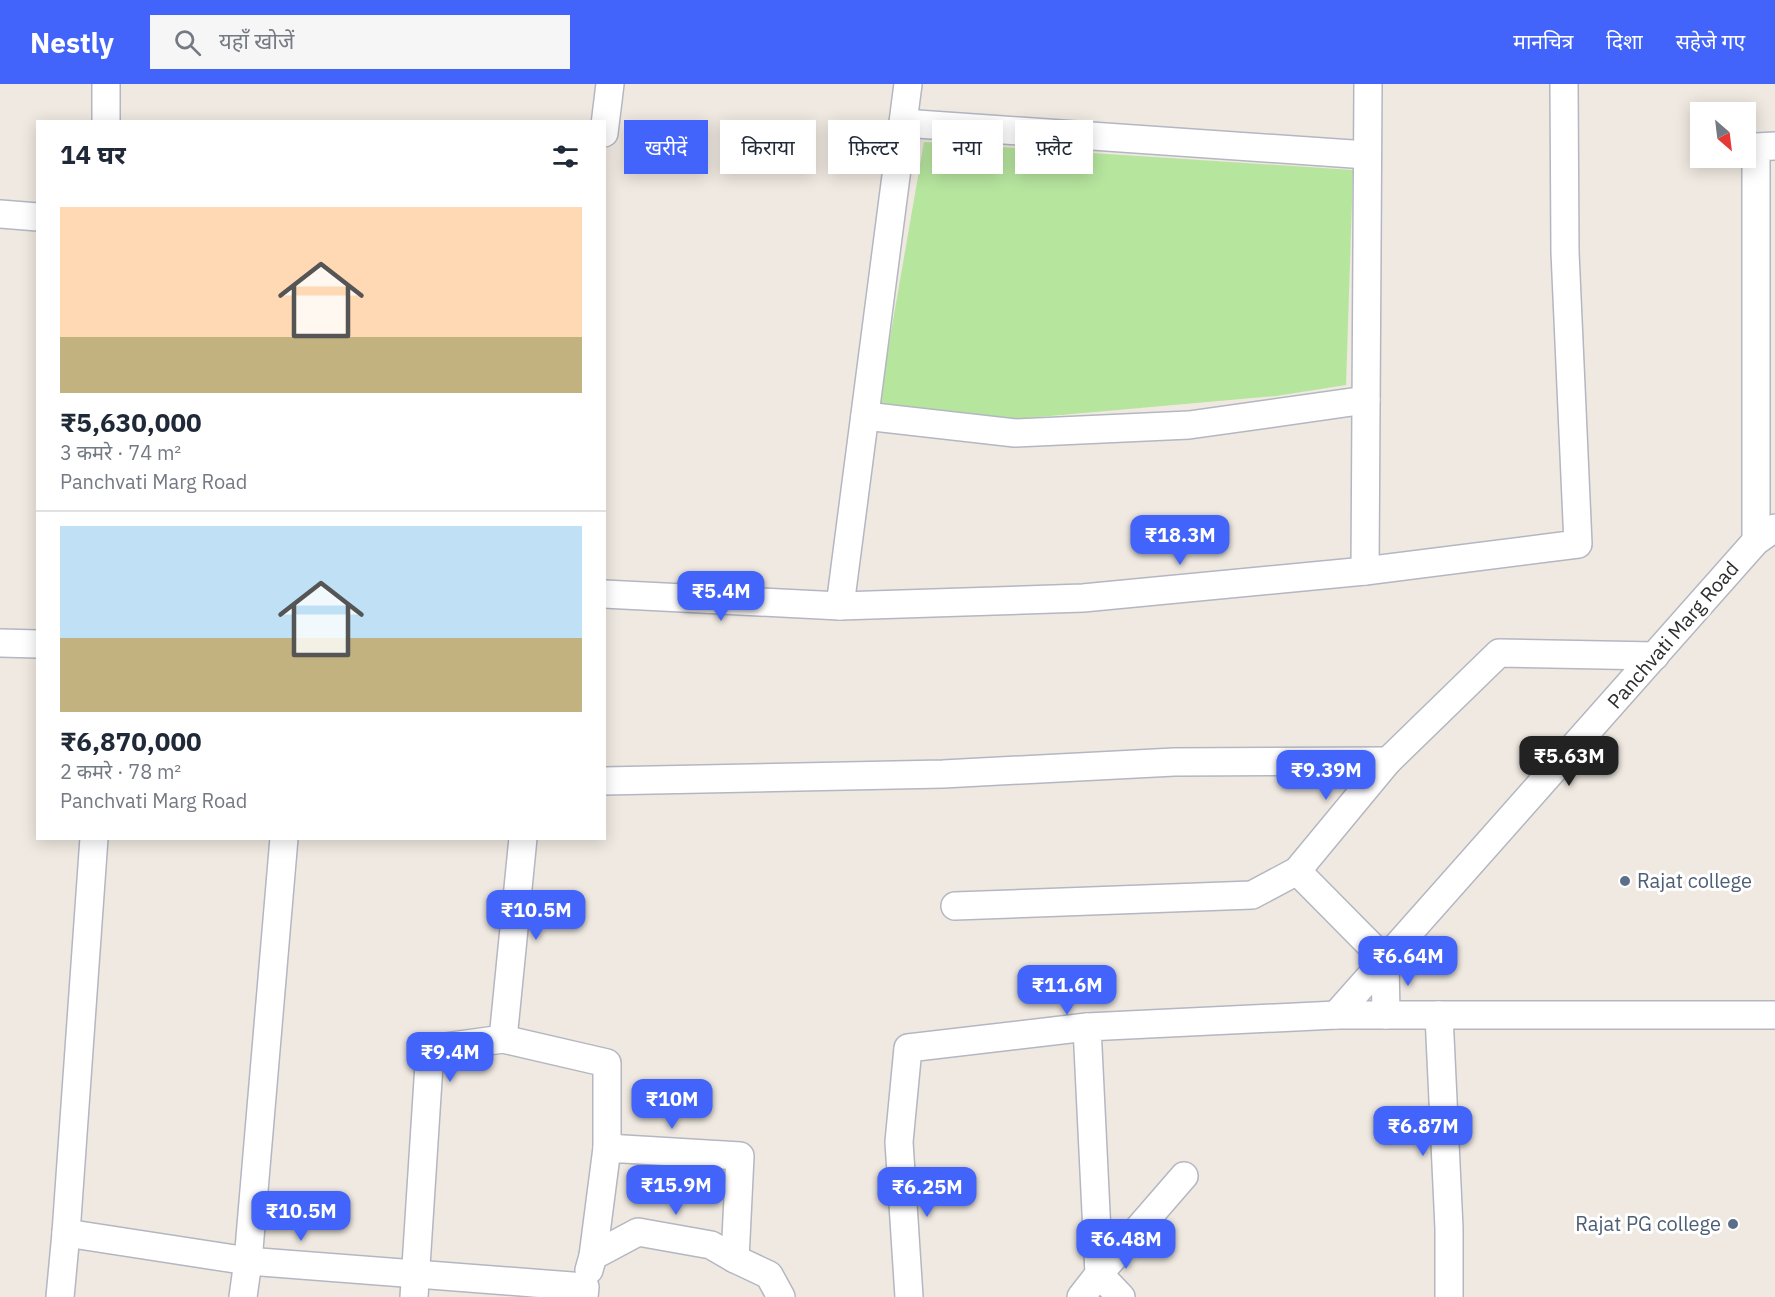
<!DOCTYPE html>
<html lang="hi">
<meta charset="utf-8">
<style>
body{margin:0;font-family:"IBM Plex Sans","Noto Sans Devanagari",sans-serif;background:#f6f6f7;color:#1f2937;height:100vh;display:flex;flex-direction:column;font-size:22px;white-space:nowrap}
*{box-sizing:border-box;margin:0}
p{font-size:20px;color:#747a83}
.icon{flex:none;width:33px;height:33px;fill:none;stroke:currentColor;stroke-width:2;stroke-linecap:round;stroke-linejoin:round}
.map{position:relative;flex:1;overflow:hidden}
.details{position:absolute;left:36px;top:36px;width:570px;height:720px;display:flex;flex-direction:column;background:#fff;border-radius:0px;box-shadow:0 3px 15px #0003}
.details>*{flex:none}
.hud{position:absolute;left:624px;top:36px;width:570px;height:54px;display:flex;gap:12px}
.needle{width:39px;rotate:152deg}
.fabs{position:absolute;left:1690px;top:18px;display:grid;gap:12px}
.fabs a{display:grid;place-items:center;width:66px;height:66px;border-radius:0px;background:#fff;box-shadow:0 3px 15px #0003;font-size:30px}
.price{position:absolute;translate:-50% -51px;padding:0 14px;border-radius:12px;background:#4264fb;color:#fff;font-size:20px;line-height:39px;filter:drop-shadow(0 2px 3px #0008)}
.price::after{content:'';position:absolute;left:50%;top:36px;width:18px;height:14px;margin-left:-9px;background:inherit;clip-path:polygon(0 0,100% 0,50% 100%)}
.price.current{background:#222;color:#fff}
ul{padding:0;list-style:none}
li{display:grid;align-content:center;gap:12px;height:318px;padding:0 24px}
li+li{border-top:2px solid #e0e1e3}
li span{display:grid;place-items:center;height:186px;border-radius:0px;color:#555}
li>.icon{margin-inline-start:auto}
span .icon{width:108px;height:108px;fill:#fffc;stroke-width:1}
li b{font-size:26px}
h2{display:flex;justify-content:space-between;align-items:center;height:72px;padding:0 24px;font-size:26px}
.chip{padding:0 21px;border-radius:0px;background:#fff;box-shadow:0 3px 15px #0003;font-size:21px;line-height:54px}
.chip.current{background:#4264fb;color:#fff}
header{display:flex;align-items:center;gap:36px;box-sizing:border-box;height:84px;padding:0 30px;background:#4264fb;color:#fff}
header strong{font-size:28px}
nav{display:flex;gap:33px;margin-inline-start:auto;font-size:21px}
.search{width:420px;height:54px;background:#f6f6f7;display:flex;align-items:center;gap:15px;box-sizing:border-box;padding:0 21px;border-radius:0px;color:#747a83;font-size:22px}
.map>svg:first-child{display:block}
.green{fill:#b6e59e}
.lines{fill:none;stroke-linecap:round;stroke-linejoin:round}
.street-casing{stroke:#b4b7c1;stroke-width:30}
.street{stroke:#fff;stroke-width:27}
.service-dot{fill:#5c6f8a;stroke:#fff;stroke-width:2}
.labels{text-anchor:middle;stroke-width:6;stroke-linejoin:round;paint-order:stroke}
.street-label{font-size:20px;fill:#2e2e2e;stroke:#fff}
.service-label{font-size:20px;fill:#4e5e75;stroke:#fff;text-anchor:start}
</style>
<header>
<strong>Nestly</strong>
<div class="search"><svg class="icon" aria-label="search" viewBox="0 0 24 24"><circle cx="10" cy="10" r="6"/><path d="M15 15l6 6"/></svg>यहाँ खोजें</div>
<nav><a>मानचित्र</a><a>दिशा</a><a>सहेजे गए</a></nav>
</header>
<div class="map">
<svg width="1775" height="1213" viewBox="0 0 1775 1213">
<rect width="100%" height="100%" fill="#efe9e1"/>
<!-- green -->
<path class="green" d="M 924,58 L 1353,86 L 1346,301 L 1276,312 L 1004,336 L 878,323 Z"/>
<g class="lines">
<!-- street casing -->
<g class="street-casing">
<g id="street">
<path d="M 106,0 L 106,38"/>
<path d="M 908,0 L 840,522 L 1083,514 L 1365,487 L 1578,460 L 1565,168 L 1564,0"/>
<path d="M 903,39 L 1367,71"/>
<path d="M 604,49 L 610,0"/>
<path d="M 0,130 L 38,133"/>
<path d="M 865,332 L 1015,349 L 1189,341 L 1366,316"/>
<path d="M 1756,457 L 1756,63 L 1775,62"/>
<path d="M 1365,487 L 1368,0"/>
<path d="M 604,510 L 840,522"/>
<path d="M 0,559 L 38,560"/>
<path d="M 604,697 L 943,690 L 1174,678 L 1388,677"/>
<path d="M 1297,787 L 1385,876 L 1386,931"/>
<path d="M 955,822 L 1252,811 L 1297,787 L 1388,677 L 1499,569 L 1655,572"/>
<path d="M 1336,931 L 1756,457 L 1775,444"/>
<path d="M 1439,931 L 1449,1144 L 1449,1213"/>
<path d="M 503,955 L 523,754"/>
<path d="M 66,1149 L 94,754"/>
<path d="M 593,1172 L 607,1064 L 740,1072 L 735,1175"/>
<path d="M 589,1186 L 593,1172 L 638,1148 L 711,1161 L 735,1175 L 769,1191 L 781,1213"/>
<path d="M 60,1213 L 66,1149 L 248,1177 L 585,1203 L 584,1213"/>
<path d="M 243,1213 L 248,1177 L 284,754"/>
<path d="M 414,1213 L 430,965 L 503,955 L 607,979 L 607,1064"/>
<path d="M 909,1213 L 899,1058 L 908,964 L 1087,943"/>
<path d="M 1081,1213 L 1099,1190 L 1087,943 L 1336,931 L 1775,931"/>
<path d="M 1121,1213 L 1099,1190 L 1184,1092"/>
</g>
</g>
<!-- street -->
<use href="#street" class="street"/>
</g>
<!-- markers -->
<g class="service-dot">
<circle cx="1625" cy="797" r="6"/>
<circle cx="1733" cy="1140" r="6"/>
</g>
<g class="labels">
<!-- street labels -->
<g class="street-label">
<text transform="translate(1673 551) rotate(-49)" y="7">Panchvati Marg Road</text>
</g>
<!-- service labels -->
<g class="service-label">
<text x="1637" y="804">Rajat college</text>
<text x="1721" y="1147" text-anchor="end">Rajat PG college</text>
</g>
</g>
</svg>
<div class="fabs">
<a><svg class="needle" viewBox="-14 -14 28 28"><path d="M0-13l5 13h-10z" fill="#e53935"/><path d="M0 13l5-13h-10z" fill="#747a83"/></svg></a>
</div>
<b class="price" style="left:1180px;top:482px">₹18.3M</b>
<b class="price" style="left:721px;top:538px">₹5.4M</b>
<b class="price current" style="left:1569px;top:703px">₹5.63M</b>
<b class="price" style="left:1326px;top:717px">₹9.39M</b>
<b class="price" style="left:536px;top:857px">₹10.5M</b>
<b class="price" style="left:1408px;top:903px">₹6.64M</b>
<b class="price" style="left:1067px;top:932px">₹11.6M</b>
<b class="price" style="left:450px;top:999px">₹9.4M</b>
<b class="price" style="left:672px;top:1046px">₹10M</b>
<b class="price" style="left:1423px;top:1073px">₹6.87M</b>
<b class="price" style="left:676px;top:1132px">₹15.9M</b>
<b class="price" style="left:927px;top:1134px">₹6.25M</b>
<b class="price" style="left:301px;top:1158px">₹10.5M</b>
<b class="price" style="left:1126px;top:1186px">₹6.48M</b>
<div class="hud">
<a class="chip current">खरीदें</a>
<a class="chip">किराया</a>
<a class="chip">फ़िल्टर</a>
<a class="chip">नया</a>
<a class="chip">फ़्लैट</a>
</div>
<section class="details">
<h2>14 घर<svg class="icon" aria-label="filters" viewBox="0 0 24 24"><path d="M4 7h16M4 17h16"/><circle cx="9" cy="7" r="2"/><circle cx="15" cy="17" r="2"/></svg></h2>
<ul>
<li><span style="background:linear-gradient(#ffd9b3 70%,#c2b280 0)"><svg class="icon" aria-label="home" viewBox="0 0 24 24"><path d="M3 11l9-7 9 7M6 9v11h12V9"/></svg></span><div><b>₹5,630,000</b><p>3 कमरे · 74 m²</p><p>Panchvati Marg Road</p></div></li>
<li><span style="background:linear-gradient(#bfe0f5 60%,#c2b280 0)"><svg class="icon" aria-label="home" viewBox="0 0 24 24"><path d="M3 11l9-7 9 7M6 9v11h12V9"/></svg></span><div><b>₹6,870,000</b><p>2 कमरे · 78 m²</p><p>Panchvati Marg Road</p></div></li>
</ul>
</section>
</div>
